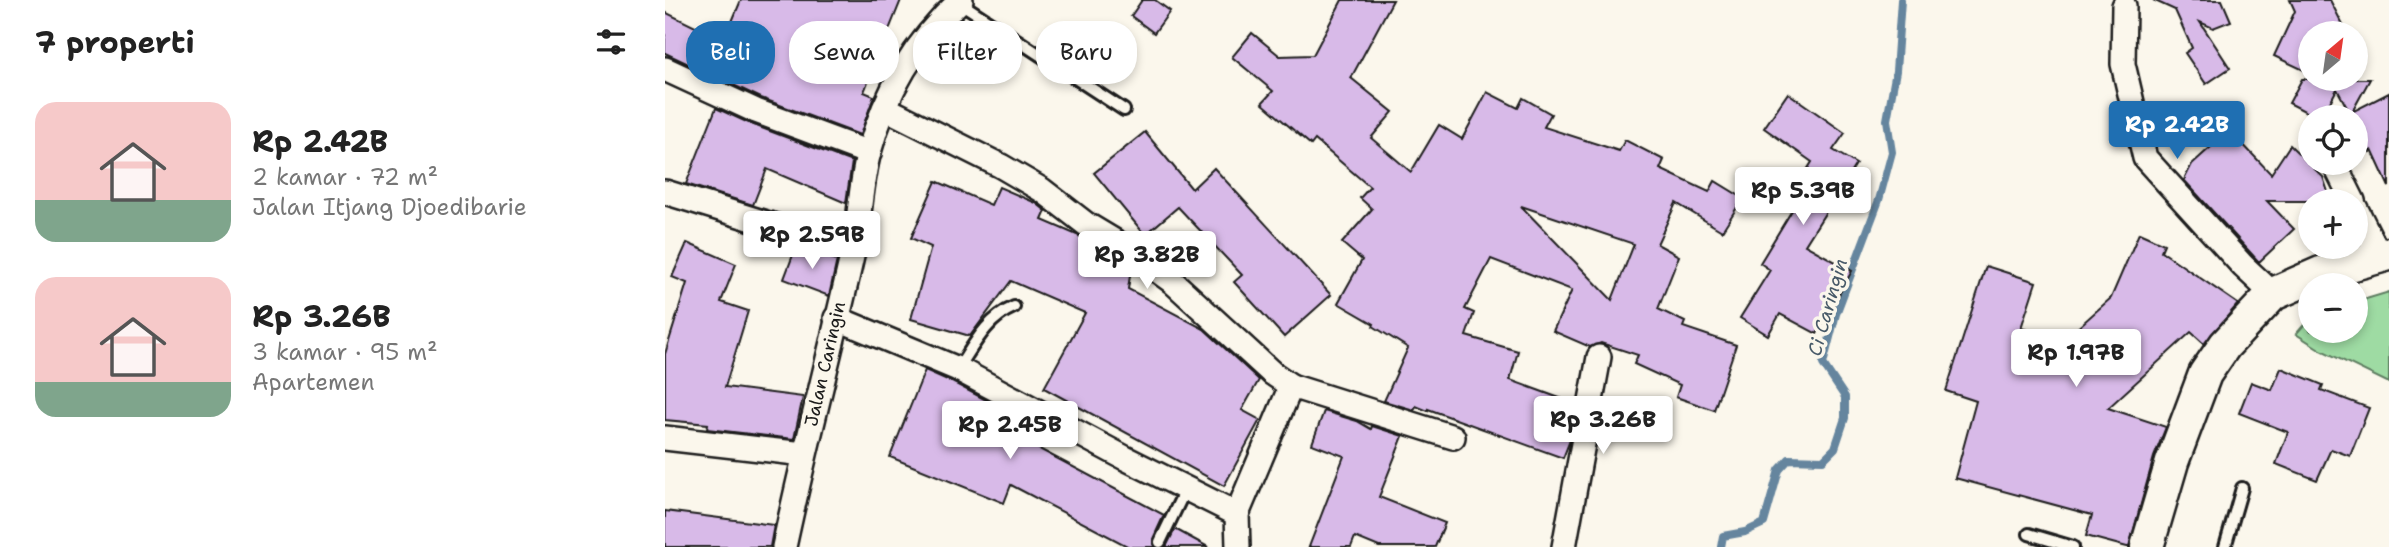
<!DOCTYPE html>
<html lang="id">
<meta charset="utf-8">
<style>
body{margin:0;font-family:"Shantell Sans",sans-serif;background:#f2f2f2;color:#222;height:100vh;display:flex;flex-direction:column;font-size:26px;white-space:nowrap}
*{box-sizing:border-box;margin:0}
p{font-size:23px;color:#767676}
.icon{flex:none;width:38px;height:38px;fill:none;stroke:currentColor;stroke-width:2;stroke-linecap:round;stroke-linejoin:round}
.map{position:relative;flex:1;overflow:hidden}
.panel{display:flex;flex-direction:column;background:#fff;width:665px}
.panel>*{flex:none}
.top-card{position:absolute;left:21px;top:21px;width:665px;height:63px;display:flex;gap:14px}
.needle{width:46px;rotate:29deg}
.buttons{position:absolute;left:1633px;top:21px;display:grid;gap:14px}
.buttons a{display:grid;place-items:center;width:70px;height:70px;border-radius:50%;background:#fff;box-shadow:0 4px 10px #0003;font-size:35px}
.price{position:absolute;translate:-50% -60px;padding:0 16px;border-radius:7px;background:#fff;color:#222;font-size:23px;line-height:46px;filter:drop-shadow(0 2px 4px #0008)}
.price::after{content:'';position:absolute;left:50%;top:42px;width:21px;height:16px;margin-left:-10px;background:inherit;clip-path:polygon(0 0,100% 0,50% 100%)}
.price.current{background:#1f6fb2;color:#fff}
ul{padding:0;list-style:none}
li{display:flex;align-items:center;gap:21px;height:175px;padding:0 35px}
li span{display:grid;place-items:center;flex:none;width:196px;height:140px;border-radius:21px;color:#555}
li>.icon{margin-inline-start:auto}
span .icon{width:84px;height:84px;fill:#fffc;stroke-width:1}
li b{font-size:30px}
h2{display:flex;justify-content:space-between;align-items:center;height:84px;padding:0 35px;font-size:30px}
.pill{padding:0 24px;border-radius:28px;background:#fff;box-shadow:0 4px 10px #0003;font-size:24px;line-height:63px}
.pill.current{background:#1f6fb2;color:#fff}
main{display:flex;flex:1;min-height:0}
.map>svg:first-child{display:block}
.green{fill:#9edba3;stroke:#5d7c60;stroke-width:2}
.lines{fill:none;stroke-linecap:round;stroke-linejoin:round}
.stream{stroke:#65859e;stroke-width:8}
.building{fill:#d8bae8;stroke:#1c1c1c;stroke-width:2;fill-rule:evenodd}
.lane-casing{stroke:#1c1c1c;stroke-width:16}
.street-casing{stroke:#1c1c1c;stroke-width:28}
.secondary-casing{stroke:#1c1c1c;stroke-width:37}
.lane{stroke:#fbf7ec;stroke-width:10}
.street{stroke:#fbf7ec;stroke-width:23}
.secondary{stroke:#fbf7ec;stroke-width:32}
.labels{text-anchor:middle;stroke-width:7;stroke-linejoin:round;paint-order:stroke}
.street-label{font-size:18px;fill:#1c1c1c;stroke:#fbf7ec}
.water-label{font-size:19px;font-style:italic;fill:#475968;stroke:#fbf7ec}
</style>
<main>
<section class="panel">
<h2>7 properti<svg class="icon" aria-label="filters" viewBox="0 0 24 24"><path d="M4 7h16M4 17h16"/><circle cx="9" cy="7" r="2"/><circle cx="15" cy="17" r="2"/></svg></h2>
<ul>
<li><span style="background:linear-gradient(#f6c9c9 70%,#7fa58c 0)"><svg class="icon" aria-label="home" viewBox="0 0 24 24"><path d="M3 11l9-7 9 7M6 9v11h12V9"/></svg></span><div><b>Rp 2.42B</b><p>2 kamar · 72 m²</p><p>Jalan Itjang Djoedibarie</p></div></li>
<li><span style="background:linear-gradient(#f6c9c9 75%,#7fa58c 0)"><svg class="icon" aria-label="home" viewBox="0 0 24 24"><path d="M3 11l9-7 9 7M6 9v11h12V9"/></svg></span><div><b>Rp 3.26B</b><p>3 kamar · 95 m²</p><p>Apartemen</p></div></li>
</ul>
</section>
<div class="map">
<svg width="1724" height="547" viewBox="0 0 1724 547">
<rect width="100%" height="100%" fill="#fbf7ec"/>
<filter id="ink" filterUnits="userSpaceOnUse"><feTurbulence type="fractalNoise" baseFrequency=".0143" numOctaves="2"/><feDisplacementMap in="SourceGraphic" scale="14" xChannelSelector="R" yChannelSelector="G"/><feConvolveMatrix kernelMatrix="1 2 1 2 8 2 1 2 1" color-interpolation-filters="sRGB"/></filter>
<g filter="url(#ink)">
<!-- green -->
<path class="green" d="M 1724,292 L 1724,383 L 1656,350 L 1631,334 L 1645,318 L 1645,331 L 1690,331 L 1691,302 Z"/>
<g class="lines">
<!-- stream -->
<path class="stream" d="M 1056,547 L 1058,536 L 1080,532 L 1099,523 L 1114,470 L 1124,459 L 1158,460 L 1170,448 L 1180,418 L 1180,397 L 1158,364 L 1171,314 L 1214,200 L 1227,152 L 1222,120 L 1231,71 L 1236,0"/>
</g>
<!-- building -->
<g class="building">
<path d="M 76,0 L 236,0 L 199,92 L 209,96 L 195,135 L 96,98 L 0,53 L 0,12 L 59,41 Z"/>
<path d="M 477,0 L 490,0 L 505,11 L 489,33 L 466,16 Z"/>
<path d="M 677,0 L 728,0 L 686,78 L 728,112 L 706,138 L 746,172 L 774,125 L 797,139 L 822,92 L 853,108 L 858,98 L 886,114 L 879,127 L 954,151 L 960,140 L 999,160 L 995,169 L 1044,192 L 1050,181 L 1078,198 L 1057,231 L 1011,203 L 992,244 L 1014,256 L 993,309 L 1020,322 L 1018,327 L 1071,345 L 1049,410 L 1011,397 L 1015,385 L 969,364 L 973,355 L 936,343 L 925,347 L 888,331 L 907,290 L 826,259 L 800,309 L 809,313 L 801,336 L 853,351 L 845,380 L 911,404 L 905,440 L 898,458 L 763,409 L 763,411 L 751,406 L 749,410 L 719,401 L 743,348 L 708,326 L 709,324 L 673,303 L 697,260 L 677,243 L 707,209 L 695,198 L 705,187 L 650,140 L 646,145 L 597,103 L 608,91 L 567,57 L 587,33 L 615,56 L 648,55 ZM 856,206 L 969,244 L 947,300 L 917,269 Z"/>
<path d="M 1488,0 L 1557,0 L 1566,21 L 1548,28 L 1535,22 L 1565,68 L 1541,84 L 1520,53 L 1527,48 L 1510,10 Z"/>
<path d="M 1625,0 L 1665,0 L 1682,33 L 1645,33 L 1645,73 L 1609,56 L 1630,11 Z"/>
<path d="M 1637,79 L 1705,79 L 1687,112 L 1724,93 L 1724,187 L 1707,150 L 1705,152 L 1690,124 L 1690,117 L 1687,117 L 1672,89 L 1657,117 L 1651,117 L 1624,103 Z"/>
<path d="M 1123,93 L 1180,133 L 1168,150 L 1191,164 L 1140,245 L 1187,271 L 1152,334 L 1115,314 L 1103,335 L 1075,318 L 1105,270 L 1095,263 L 1135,197 L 1128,192 L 1147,162 L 1099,128 Z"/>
<path d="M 51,108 L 86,124 L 187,162 L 181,203 L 102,169 L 88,205 L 21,184 Z"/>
<path d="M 480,132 L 527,189 L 549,168 L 666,295 L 619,337 L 569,282 L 577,275 L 513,207 L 480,235 L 429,173 Z"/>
<path d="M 1572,138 L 1606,174 L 1625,145 L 1658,177 L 1666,201 L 1602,201 L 1629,229 L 1594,262 L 1519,180 L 1527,164 L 1547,146 Z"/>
<path d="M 271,181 L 326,205 L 334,187 L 371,203 L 381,211 L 377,220 L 412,235 L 466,269 L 463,289 L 539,329 L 594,380 L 577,410 L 595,420 L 559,486 L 379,388 L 420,313 L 346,281 L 305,336 L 246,319 L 266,247 L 246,238 Z"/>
<path d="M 1474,233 L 1499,244 L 1496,251 L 1573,304 L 1539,344 L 1526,332 L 1443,408 L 1501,427 L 1489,457 L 1464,547 L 1462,547 L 1421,536 L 1427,515 L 1290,478 L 1311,401 L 1281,391 L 1321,266 L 1371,282 L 1356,328 L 1398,341 L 1446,298 Z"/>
<path d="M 22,243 L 71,264 L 56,302 L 83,311 L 60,387 L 138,397 L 129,439 L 42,429 L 43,424 L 0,420 L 0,354 L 22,283 L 7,277 Z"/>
<path d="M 131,247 L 172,260 L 164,296 L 119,279 Z"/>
<path d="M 1616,368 L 1658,385 L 1656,390 L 1704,408 L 1685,456 L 1666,449 L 1652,480 L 1611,464 L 1623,432 L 1574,413 L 1586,382 L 1607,390 Z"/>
<path d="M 260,370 L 287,382 L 370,426 L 363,443 L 499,515 L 488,539 L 489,547 L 464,547 L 346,485 L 339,503 L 225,457 Z"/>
<path d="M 659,411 L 692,421 L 706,429 L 707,426 L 738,436 L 714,497 L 780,523 L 770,547 L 714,547 L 690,537 L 686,547 L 644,547 L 679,456 L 647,444 Z"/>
<path d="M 0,511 L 109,525 L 105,547 L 0,547 Z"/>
<path d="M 510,529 L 543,547 L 501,547 Z"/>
</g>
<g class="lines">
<!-- lane casing -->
<g class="lane-casing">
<g id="lane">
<path d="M 294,2 L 459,110"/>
<path d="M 293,369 C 309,345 321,319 349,307"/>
<path d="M 1364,534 L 1408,547"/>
<path d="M 495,542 L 521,488"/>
<path d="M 1560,547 L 1577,488"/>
</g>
</g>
<!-- street casing -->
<g class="street-casing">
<g id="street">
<path d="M 1459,6 L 1458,64 L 1480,158 L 1578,266 L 1608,294"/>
<path d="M 0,69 L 91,111 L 204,153"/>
<path d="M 220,108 L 336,166 L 377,190 L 421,224 L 461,248 L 508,282 L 607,373 L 626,386 L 572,514 L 573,547"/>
<path d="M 1669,163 L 1688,201"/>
<path d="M 0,192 L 188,250"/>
<path d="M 1690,207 L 1715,257"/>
<path d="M 171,318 L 293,369 L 460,458 L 572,514"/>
<path d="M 626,386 L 788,437"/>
<path d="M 0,438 L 139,454"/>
<path d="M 119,547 C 140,448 166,351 188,252 C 195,220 195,185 204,152 C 220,93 251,41 296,0"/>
<path d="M 899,547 L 934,357"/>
</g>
</g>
<!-- secondary casing -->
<g class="secondary-casing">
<path id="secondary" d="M 1482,547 L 1507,462 L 1540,374 L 1560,345 L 1608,294 L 1656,273 L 1724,254"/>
</g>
<!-- lane -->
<use href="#lane" class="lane"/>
<!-- street -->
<use href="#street" class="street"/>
<!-- secondary -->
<use href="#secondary" class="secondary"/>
</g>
</g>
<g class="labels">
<!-- street labels -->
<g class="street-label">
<text transform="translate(160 364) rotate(-77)" y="6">Jalan Caringin</text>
</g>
<!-- water labels -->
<g class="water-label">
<text transform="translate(1162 307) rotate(-74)" y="7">Ci Caringin</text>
</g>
</g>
</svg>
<div class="buttons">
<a><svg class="needle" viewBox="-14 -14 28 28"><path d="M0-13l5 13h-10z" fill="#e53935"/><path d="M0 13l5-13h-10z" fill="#767676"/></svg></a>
<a><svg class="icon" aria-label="locate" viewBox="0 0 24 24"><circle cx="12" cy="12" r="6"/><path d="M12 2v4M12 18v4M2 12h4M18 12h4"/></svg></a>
<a>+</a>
<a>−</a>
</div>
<b class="price current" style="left:1512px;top:161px">Rp 2.42B</b>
<b class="price" style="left:1138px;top:227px">Rp 5.39B</b>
<b class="price" style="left:147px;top:271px">Rp 2.59B</b>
<b class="price" style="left:482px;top:291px">Rp 3.82B</b>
<b class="price" style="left:1411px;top:389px">Rp 1.97B</b>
<b class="price" style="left:938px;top:456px">Rp 3.26B</b>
<b class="price" style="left:345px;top:461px">Rp 2.45B</b>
<div class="top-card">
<a class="pill current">Beli</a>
<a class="pill">Sewa</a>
<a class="pill">Filter</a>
<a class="pill">Baru</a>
</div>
</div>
</main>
